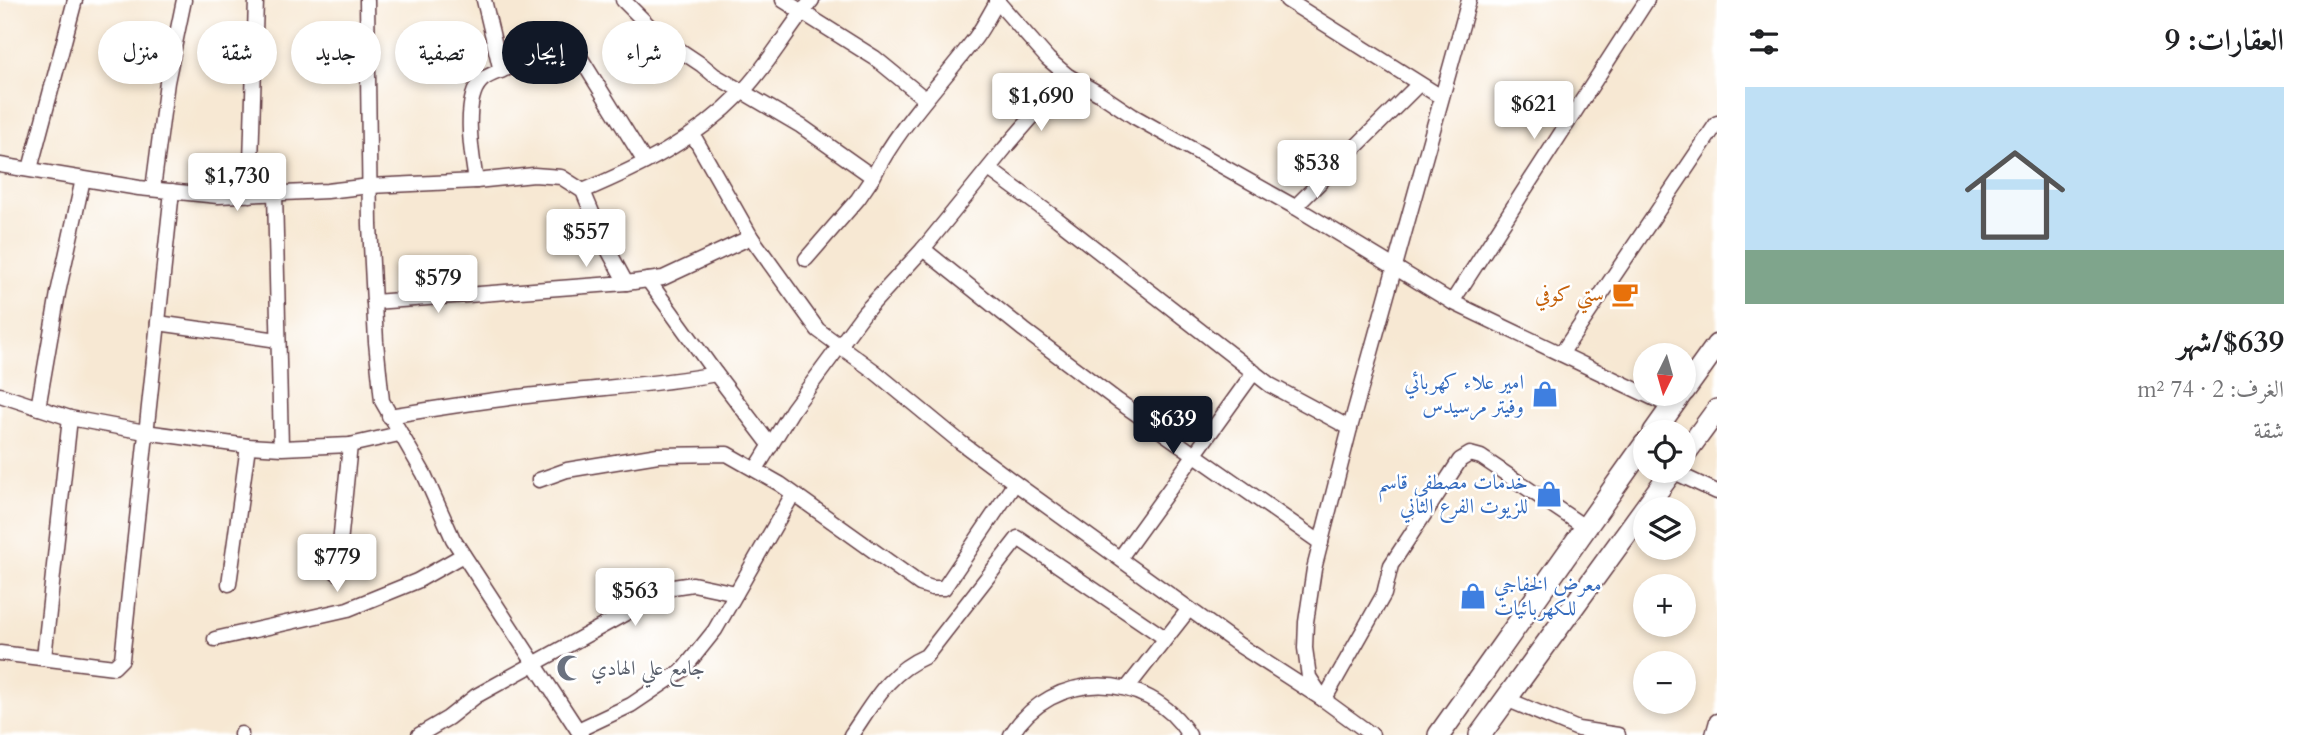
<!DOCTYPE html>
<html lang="ar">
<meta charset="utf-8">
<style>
body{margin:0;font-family:Cardo,Amiri,serif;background:#f6f6f6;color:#202124;direction:rtl;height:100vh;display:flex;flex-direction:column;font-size:26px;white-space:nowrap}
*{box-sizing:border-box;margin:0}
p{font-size:23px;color:#757577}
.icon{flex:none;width:38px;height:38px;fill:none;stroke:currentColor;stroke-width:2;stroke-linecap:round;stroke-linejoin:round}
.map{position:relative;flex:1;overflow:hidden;direction:ltr}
.side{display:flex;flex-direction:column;background:#fff;width:595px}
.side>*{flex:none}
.hud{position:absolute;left:21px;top:21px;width:665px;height:63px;direction:rtl;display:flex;gap:14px}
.needle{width:46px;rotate:185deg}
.fabs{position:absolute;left:1633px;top:343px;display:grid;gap:14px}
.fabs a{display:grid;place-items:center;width:63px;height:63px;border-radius:50%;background:#fff;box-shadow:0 4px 10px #0003;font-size:35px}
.price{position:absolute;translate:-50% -60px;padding:0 16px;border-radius:7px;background:#fff;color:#222;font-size:23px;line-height:46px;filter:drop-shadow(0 2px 4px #0008)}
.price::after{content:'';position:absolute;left:50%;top:42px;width:21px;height:16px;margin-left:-10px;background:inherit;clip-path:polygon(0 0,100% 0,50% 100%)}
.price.on{background:#111827;color:#fff}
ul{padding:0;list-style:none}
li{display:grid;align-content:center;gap:14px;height:371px;padding:0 28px}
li+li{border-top:2px solid #e0e0e0}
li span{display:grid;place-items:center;height:217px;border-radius:0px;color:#555}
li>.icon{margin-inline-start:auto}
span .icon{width:126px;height:126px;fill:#fffc;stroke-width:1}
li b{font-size:30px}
h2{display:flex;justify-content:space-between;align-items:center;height:84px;padding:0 28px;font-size:30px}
.tag{padding:0 24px;border-radius:32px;background:#fff;box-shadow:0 4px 10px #0003;font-size:24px;line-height:63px}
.tag.on{background:#111827;color:#fff}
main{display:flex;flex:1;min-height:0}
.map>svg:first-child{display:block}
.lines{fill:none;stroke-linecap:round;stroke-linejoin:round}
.minor-casing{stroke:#643d44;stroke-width:17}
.highway-casing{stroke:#643d44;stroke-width:24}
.minor{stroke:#fff;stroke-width:14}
.highway{stroke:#fff;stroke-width:21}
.labels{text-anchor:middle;stroke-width:5;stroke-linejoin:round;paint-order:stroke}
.food-label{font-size:21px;fill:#c56008;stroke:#fff;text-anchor:end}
.shop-label{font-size:21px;fill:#366cbe;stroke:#fff;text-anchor:end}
.worship-label{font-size:21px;fill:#5b616d;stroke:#fff;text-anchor:start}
</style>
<main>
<section class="side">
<h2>العقارات: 9<svg class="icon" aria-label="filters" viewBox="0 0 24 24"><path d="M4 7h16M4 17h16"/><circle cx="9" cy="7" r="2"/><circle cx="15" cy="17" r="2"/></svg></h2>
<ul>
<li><span style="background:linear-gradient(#bfe0f5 75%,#7fa58c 0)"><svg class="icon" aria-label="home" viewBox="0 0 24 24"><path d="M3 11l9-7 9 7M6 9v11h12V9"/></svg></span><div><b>$639/شهر</b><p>الغرف: 2 · 74 m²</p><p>شقة</p></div></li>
</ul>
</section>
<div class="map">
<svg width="1717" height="735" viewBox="0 0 1717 735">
<rect width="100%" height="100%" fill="#fff"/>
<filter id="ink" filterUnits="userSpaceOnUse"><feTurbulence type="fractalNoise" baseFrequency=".0143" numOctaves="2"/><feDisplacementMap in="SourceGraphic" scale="14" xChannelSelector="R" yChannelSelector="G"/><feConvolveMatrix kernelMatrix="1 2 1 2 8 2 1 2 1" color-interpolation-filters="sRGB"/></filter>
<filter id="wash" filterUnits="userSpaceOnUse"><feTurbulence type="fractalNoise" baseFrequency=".00686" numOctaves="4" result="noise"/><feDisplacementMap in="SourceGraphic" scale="28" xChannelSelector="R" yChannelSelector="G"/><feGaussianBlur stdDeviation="1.57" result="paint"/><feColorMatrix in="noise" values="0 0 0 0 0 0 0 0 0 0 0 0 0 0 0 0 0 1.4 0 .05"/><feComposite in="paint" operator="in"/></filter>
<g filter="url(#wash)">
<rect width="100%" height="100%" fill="#f7e8d3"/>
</g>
<g filter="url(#ink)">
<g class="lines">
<!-- minor casing -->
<g class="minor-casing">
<g id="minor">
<path d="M 367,0 L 370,225 L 376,342 L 382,401 L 424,474 L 453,539 L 581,735"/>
<path d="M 484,0 L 501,71"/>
<path d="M 623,0 L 660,37 L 702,65 L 714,75 L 801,126 L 873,177 L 858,199 L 806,259"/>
<path d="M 783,0 L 875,58 L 925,99"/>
<path d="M 996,0 L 1048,59 L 1068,76 L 1100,94 L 1133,116 L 1295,207 L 1452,302 L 1672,407"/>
<path d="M 1287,0 L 1441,97"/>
<path d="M 1469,0 L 1350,428 L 1314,569 L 1306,622 L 1305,648 L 1309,677 L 1324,700 L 1384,594 L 1391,565 L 1460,460 L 1470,454 L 1481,457 L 1586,528"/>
<path d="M 693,135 L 751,237 L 818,330 L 874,371 L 960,442 L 1015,483 L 1239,645 L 1324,700 L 1372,735"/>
<path d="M 0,165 L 139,188 L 218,196 L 327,191 L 370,186 L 476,181 L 534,175 L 561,177 L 583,191 L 606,246 L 626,283 L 374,302"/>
<path d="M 30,169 L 75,0"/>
<path d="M 989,169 L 1057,219 L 1270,385 L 1350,428"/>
<path d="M 873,177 C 899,125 941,84 976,37 C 984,26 991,12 998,0"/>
<path d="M 476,181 C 472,156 462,100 481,81 C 489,72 542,57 557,53 L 567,52 L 580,57 L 645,162"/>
<path d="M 153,189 L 167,82 L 184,0"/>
<path d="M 583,191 C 642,166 695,140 741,93 C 768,66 787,30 812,0"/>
<path d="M 275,193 L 281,447"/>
<path d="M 250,195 L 256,0"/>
<path d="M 1295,207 L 1419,84"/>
<path d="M 923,249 L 1024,330 L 1118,401 L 1321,543"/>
<path d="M 648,280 L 716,374 L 771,446"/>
<path d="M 626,283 L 663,278 L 751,237"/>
<path d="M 1452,302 L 1647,0"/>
<path d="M 158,323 L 278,340"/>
<path d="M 1561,354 L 1717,123"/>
<path d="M 0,395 L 70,418 L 145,432 L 248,446 L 282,448 L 350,445 L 399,434"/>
<path d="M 38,408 L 58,293 L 83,179"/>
<path d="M 389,416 C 444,407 499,398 555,393 C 609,387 662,384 716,374"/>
<path d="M 756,469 L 793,409 L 864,313 L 923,249 L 1005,148 L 1068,76"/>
<path d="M 1672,471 L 1717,492"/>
<path d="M 539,480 L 567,470 L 658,455 L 727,454 L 780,484 L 920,584 L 932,588 L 944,588 L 1015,483"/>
<path d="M 1120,558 L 1254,372"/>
<path d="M 337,573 L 350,445"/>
<path d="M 229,584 L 248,446"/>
<path d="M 215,639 L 348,609 L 417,581 L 463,555"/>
<path d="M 0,653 L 114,667 L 122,659 L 172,191"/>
<path d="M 44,658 L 70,418"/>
<path d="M 1127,688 L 1189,609"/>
<path d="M 1506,699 L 1578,729 L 1618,735"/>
<path d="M 578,730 L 631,705 L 683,670 L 715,630 L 793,494"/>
<path d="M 241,734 L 241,735"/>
<path d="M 419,735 L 448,718 L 476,696 L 673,587 L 693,584 L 736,593"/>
<path d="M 851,735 C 874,702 887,673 926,656 L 1018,538 L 1165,638"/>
<path d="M 1011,735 C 1052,669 1148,669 1189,735"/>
<path d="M 1713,735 L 1717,721"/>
</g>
</g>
<!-- highway casing -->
<g class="highway-casing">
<g id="highway">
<path d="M 1684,391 L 1717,345"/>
<path d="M 1654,432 L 1681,394"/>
<path d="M 1684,455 L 1717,410"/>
<path d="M 1439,735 L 1645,444"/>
<path d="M 1480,735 L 1672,471"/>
</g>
</g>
<!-- minor -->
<use href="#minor" class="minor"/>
<!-- highway -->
<use href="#highway" class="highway"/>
</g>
</g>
<!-- icons -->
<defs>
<g id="cafe-bare" transform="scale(2.1)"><path d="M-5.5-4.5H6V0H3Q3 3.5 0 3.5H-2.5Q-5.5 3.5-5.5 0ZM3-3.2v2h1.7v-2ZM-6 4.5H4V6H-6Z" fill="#e8710a" stroke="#fff" stroke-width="2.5" paint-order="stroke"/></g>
<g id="shop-bare" transform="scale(2.1)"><path d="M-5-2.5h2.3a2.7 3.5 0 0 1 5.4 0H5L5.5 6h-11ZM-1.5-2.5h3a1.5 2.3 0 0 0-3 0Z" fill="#3f7fe0" stroke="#fff" stroke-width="2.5" paint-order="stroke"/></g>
<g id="mosque-bare" transform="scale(2.1)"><path d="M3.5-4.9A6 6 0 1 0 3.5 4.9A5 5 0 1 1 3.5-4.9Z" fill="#6b7280" stroke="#fff" stroke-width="2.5" paint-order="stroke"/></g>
</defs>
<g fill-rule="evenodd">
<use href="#cafe-bare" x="1625" y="294"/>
<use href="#shop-bare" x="1545" y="394"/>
<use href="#shop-bare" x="1549" y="494"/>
<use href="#shop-bare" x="1473" y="596"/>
<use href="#mosque-bare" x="570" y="668"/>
</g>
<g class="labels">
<!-- food labels -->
<g class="food-label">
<text x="1604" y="301">ستي كوفي</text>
</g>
<!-- shop labels -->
<g class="shop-label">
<text x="1524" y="389">امير علاء كهربائي<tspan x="1524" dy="24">وفيتر مرسيدس</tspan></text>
<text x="1528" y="489">خدمات مصطفى قاسم<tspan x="1528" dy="24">للزيوت الفرع الثاني</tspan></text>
<text x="1494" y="591" text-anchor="start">معرض الخفاجي<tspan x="1494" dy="24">للكهربائيات</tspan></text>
</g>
<!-- worship labels -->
<g class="worship-label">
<text x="591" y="675">جامع علي الهادي</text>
</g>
</g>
</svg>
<div class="fabs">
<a><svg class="needle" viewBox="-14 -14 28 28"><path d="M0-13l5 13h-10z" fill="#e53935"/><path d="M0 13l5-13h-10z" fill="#757577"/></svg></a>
<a><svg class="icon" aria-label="locate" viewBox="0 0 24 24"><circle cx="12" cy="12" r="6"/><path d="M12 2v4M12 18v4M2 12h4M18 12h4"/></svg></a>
<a><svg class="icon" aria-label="layers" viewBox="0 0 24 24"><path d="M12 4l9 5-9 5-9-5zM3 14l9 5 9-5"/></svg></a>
<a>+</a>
<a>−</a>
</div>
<b class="price" style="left:1041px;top:133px">$1,690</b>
<b class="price" style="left:1534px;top:141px">$621</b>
<b class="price" style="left:1317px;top:200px">$538</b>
<b class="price" style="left:237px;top:213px">$1,730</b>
<b class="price" style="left:586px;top:269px">$557</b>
<b class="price" style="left:438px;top:315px">$579</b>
<b class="price on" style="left:1173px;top:456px">$639</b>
<b class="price" style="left:337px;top:594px">$779</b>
<b class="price" style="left:635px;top:628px">$563</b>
<div class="hud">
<a class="tag">شراء</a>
<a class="tag on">إيجار</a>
<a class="tag">تصفية</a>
<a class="tag">جديد</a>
<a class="tag">شقة</a>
<a class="tag">منزل</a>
</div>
</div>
</main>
